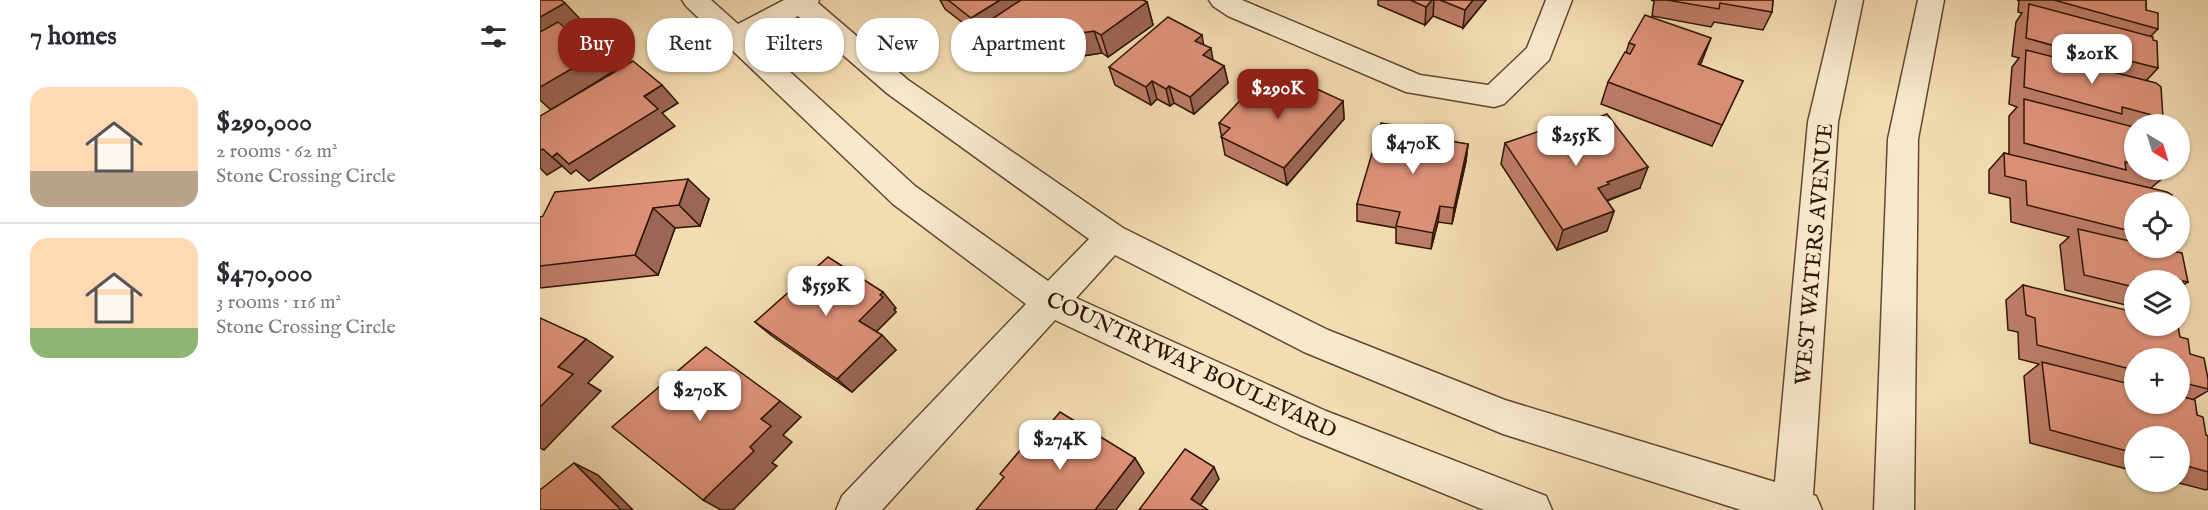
<!DOCTYPE html>
<meta charset="utf-8">
<style>
body{margin:0;font-family:"IM FELL English",serif;background:#f7f7f7;color:#2b2b33;height:100vh;display:flex;flex-direction:column;font-size:22px;white-space:nowrap}
*{box-sizing:border-box;margin:0}
p{font-size:20px;color:#7c7c81}
.icon{flex:none;width:33px;height:33px;fill:none;stroke:currentColor;stroke-width:2;stroke-linecap:round;stroke-linejoin:round}
.map{position:relative;flex:1;overflow:hidden}
.side{display:flex;flex-direction:column;background:#fff;width:540px}
.side>*{flex:none}
.hud{position:absolute;left:18px;top:18px;width:570px;height:54px;display:flex;gap:12px}
.needle{width:39px;rotate:142deg}
.buttons{position:absolute;left:1584px;top:114px;display:grid;gap:12px}
.buttons a{display:grid;place-items:center;width:66px;height:66px;border-radius:50%;background:#fff;box-shadow:0 2px 4px #0004;font-size:30px}
.price{position:absolute;translate:-50% -51px;padding:0 14px;border-radius:12px;background:#fff;color:#222;font-size:20px;line-height:39px;filter:drop-shadow(0 2px 3px #0008)}
.price::after{content:'';position:absolute;left:50%;top:36px;width:18px;height:14px;margin-left:-9px;background:inherit;clip-path:polygon(0 0,100% 0,50% 100%)}
.price.current{background:#8f2418;color:#fff}
ul{padding:0;list-style:none}
li{display:flex;align-items:center;gap:18px;height:150px;padding:0 30px}
li+li{border-top:2px solid #e1e1e2}
li span{display:grid;place-items:center;flex:none;width:168px;height:120px;border-radius:18px;color:#555}
li>.icon{margin-inline-start:auto}
span .icon{width:72px;height:72px;fill:#fffc;stroke-width:1}
li b{font-size:26px}
h2{display:flex;justify-content:space-between;align-items:center;height:72px;padding:0 30px;font-size:26px}
.tag{padding:0 21px;border-radius:24px;background:#fff;box-shadow:0 2px 4px #0004;font-size:21px;line-height:54px}
.tag.current{background:#8f2418;color:#fff}
main{display:flex;flex:1;min-height:0}
.map>svg:first-child{display:block}
.lines{fill:none;stroke-linecap:round;stroke-linejoin:round}
.minor-casing{stroke:#61472e;stroke-width:3}
.minor{fill:#f7e8cd;fill-rule:evenodd}
.wall{fill:#be7d68;stroke:#301502;stroke-width:1.5;fill-rule:evenodd}
.shaded-wall{fill:#9b6655;stroke:#301502;stroke-width:1.5}
.building{fill:#dd9179;stroke:#301502;stroke-width:1.5}
.labels{text-anchor:middle;stroke-width:6;stroke-linejoin:round;paint-order:stroke}
.street-label{font-size:22px;fill:#301502;stroke:#f7e8cd}
</style>
<main>
<section class="side">
<h2>7 homes<svg class="icon" aria-label="filters" viewBox="0 0 24 24"><path d="M4 7h16M4 17h16"/><circle cx="9" cy="7" r="2"/><circle cx="15" cy="17" r="2"/></svg></h2>
<ul>
<li><span style="background:linear-gradient(#ffd9b3 70%,#b9a48a 0)"><svg class="icon" aria-label="home" viewBox="0 0 24 24"><path d="M3 11l9-7 9 7M6 9v11h12V9"/></svg></span><div><b>$290,000</b><p>2 rooms · 62 m²</p><p>Stone Crossing Circle</p></div></li>
<li><span style="background:linear-gradient(#ffd9b3 75%,#8fb573 0)"><svg class="icon" aria-label="home" viewBox="0 0 24 24"><path d="M3 11l9-7 9 7M6 9v11h12V9"/></svg></span><div><b>$470,000</b><p>3 rooms · 116 m²</p><p>Stone Crossing Circle</p></div></li>
</ul>
</section>
<div class="map">
<svg width="1668" height="510" viewBox="0 0 1668 510">
<rect width="100%" height="100%" fill="#f3dcb2"/>
<filter id="stains"><feTurbulence type="fractalNoise" baseFrequency=".00333" numOctaves="4"/><feColorMatrix values="0 0 0 0 .2 0 0 0 0 .09 0 0 0 0 .02 0 0 0 .5 -.17"/></filter>
<radialGradient id="worn" r=".72"><stop offset=".6" stop-color="#630" stop-opacity="0"/><stop offset="1" stop-color="#630" stop-opacity=".3"/></radialGradient>
<g class="lines">
<!-- minor casing -->
<g class="minor-casing">
<g id="minor">
<path d="M 142,0 L 171,0 L 198,24 L 244,0 L 279,0 L 278,3 L 368,80 L 583,228 L 788,330 L 965,400 L 1235,482 L 1268,122 L 1297,0 L 1323,0 L 1298,122 L 1273,495 L 1276,496 L 1282,510 L 1201,510 L 963,434 L 764,352 L 575,255 L 536,298 L 786,411 L 1006,496 L 1012,510 L 944,510 L 760,435 L 515,320 L 342,510 L 296,510 L 302,496 L 486,304 L 353,204 L 146,6 ZM 258,16 L 348,94 L 549,239 L 508,281 L 375,186 L 214,39 Z"/>
<path d="M 669,0 L 702,0 L 880,75 L 948,85 L 987,48 L 1006,0 L 1032,0 L 1009,60 L 964,104 L 954,107 L 866,92 L 688,16 L 673,6 Z"/>
<path d="M 1378,0 L 1404,0 L 1378,139 L 1374,510 L 1334,510 L 1348,139 Z"/>
</g>
</g>
<!-- minor -->
<use href="#minor" class="minor"/>
</g>
<!-- wall -->
<g class="wall">
<path d="M 400,0 L 603,0 L 607,2 L 613,25 L 568,57 L 562,53 L 517,60 L 504,70 L 462,42 L 455,26 L 440,36 L 405,9 Z"/>
<path d="M 838,0 L 946,0 L 923,28 L 893,16 L 885,25 L 838,5 Z"/>
<path d="M 1111,0 L 1233,0 L 1232,12 L 1223,30 L 1174,22 L 1171,27 L 1112,16 L 1114,1 Z"/>
<path d="M 1477,0 L 1606,0 L 1606,10 L 1618,29 L 1611,36 L 1618,68 L 1606,81 L 1623,118 L 1616,124 L 1594,124 L 1594,170 L 1628,170 L 1629,173 L 1594,202 L 1594,248 L 1621,248 L 1620,248 L 1648,282 L 1643,285 L 1646,299 L 1640,304 L 1640,280 L 1594,280 L 1594,307 L 1525,290 L 1520,245 L 1529,237 L 1471,222 L 1470,198 L 1449,193 L 1449,170 L 1464,153 L 1469,154 L 1469,116 L 1477,107 L 1469,104 L 1472,67 L 1479,58 L 1472,56 L 1476,22 L 1482,13 L 1478,12 L 1479,1 Z"/>
<path d="M 1089,43 L 1162,61 L 1160,65 L 1203,81 L 1172,146 L 1061,104 L 1068,82 L 1086,53 Z"/>
<path d="M 664,45 L 673,60 L 684,66 L 688,83 L 654,114 L 634,103 L 630,106 L 617,99 L 611,105 L 575,85 L 569,67 Z"/>
<path d="M 751,91 L 758,94 L 803,101 L 804,119 L 747,185 L 685,155 L 679,123 Z"/>
<path d="M 899,132 L 898,139 L 928,144 L 926,161 L 912,224 L 898,222 L 891,249 L 856,243 L 856,228 L 817,221 L 817,204 Z"/>
<path d="M 1022,132 L 1100,188 L 1067,201 L 1074,211 L 1067,231 L 1017,250 L 961,164 L 965,143 Z"/>
<path d="M 169,199 L 160,226 L 135,228 L 118,275 L 0,288 L 0,217 Z"/>
<path d="M 1483,285 L 1640,337 L 1650,354 L 1668,379 L 1668,391 L 1654,399 L 1657,415 L 1666,435 L 1668,436 L 1668,489 L 1666,490 L 1635,482 L 1640,482 L 1640,436 L 1594,436 L 1594,471 L 1490,443 L 1484,376 L 1499,364 L 1479,359 L 1478,332 L 1468,330 L 1466,300 ZM 1594,358 L 1640,358 L 1640,404 L 1594,404 Z"/>
<path d="M 356,308 L 354,309 L 356,312 L 336,332 L 356,350 L 312,392 L 232,336 L 215,322 Z"/>
</g>
<!-- shaded-wall -->
<g class="shaded-wall">
<path d="M 460,0 L 497,0 L 452,19 L 455,26 L 440,36 L 431,18 Z"/>
<path d="M 892,0 L 894,0 L 893,16 L 885,25 L 886,7 Z"/>
<path d="M 933,0 L 946,0 L 923,28 L 925,10 Z"/>
<path d="M 607,2 L 613,25 L 568,57 L 561,35 Z"/>
<path d="M 25,3 L 42,21 L 0,45 L 0,17 Z"/>
<path d="M 554,31 L 562,53 L 517,60 L 504,70 L 495,48 L 508,38 Z"/>
<path d="M 662,35 L 665,53 L 655,41 Z"/>
<path d="M 1171,38 L 1162,61 L 1149,86 L 1158,64 Z"/>
<path d="M 671,48 L 674,66 L 663,55 Z"/>
<path d="M 57,54 L 74,71 L 11,110 L 0,100 L 0,87 Z"/>
<path d="M 684,66 L 688,83 L 654,114 L 650,97 Z"/>
<path d="M 612,81 L 617,99 L 611,105 L 606,87 Z"/>
<path d="M 122,85 L 138,103 L 122,113 L 135,126 L 49,181 L 36,170 L 31,174 L 12,157 Z"/>
<path d="M 629,86 L 634,103 L 630,106 L 626,89 Z"/>
<path d="M 803,101 L 804,119 L 747,185 L 744,168 Z"/>
<path d="M 928,144 L 926,161 L 912,224 L 914,208 Z"/>
<path d="M 3,149 L 22,166 L 7,175 L 0,168 L 0,150 Z"/>
<path d="M 1108,167 L 1100,188 L 1062,202 L 1058,188 L 1067,182 Z"/>
<path d="M 148,179 L 169,199 L 160,226 L 139,205 Z"/>
<path d="M 900,206 L 898,222 L 891,249 L 893,233 Z"/>
<path d="M 113,208 L 135,228 L 118,275 L 95,255 Z"/>
<path d="M 1074,211 L 1067,231 L 1017,250 L 1023,230 Z"/>
<path d="M 343,292 L 356,308 L 354,309 L 356,312 L 333,335 L 319,321 L 340,295 Z"/>
<path d="M 342,335 L 356,350 L 312,392 L 297,379 Z"/>
<path d="M 46,339 L 73,357 L 48,383 L 61,391 L 4,450 L 0,448 L 0,407 L 18,367 Z"/>
<path d="M 240,401 L 261,417 L 243,435 L 252,442 L 232,463 L 237,466 L 193,510 L 181,510 L 163,500 L 210,447 L 221,419 Z"/>
<path d="M 595,458 L 604,473 L 576,510 L 555,510 Z"/>
<path d="M 34,463 L 58,475 L 93,510 L 81,510 Z"/>
<path d="M 674,467 L 679,479 L 657,510 L 651,499 Z"/>
</g>
<!-- building -->
<g class="building">
<path d="M 0,0 L 21,0 L 25,3 L 0,17 Z"/>
<path d="M 408,0 L 460,0 L 431,18 Z"/>
<path d="M 481,0 L 603,0 L 607,2 L 561,35 L 554,31 L 508,38 L 495,48 L 452,19 Z"/>
<path d="M 870,0 L 892,0 L 886,7 Z"/>
<path d="M 900,0 L 933,0 L 925,10 Z"/>
<path d="M 1127,0 L 1233,0 L 1232,12 L 1180,3 L 1179,9 Z"/>
<path d="M 1514,0 L 1606,0 L 1606,10 L 1618,13 L 1618,29 Z"/>
<path d="M 1489,4 L 1613,37 L 1613,40 L 1617,41 L 1618,68 L 1578,58 L 1577,63 L 1486,38 Z"/>
<path d="M 1105,15 L 1171,38 L 1158,64 L 1203,81 L 1182,125 L 1068,82 L 1085,52 L 1090,54 L 1095,45 L 1089,43 Z"/>
<path d="M 628,17 L 662,35 L 655,41 L 671,48 L 663,55 L 684,66 L 650,97 L 629,86 L 626,89 L 612,81 L 606,87 L 569,67 Z"/>
<path d="M 18,22 L 57,54 L 0,87 L 0,32 Z"/>
<path d="M 1486,50 L 1616,83 L 1621,87 L 1623,118 L 1582,107 L 1582,114 L 1484,87 Z"/>
<path d="M 93,61 L 122,85 L 104,96 L 118,109 L 29,164 L 17,153 L 12,157 L 3,149 L 0,150 L 0,116 Z"/>
<path d="M 722,77 L 727,80 L 729,77 L 751,87 L 748,89 L 758,94 L 766,84 L 803,101 L 744,168 L 681,137 L 690,128 L 679,123 Z"/>
<path d="M 1484,99 L 1594,127 L 1594,164 L 1585,162 L 1586,170 L 1484,143 Z"/>
<path d="M 1067,114 L 1108,167 L 1067,182 L 1069,184 L 1058,188 L 1074,211 L 1023,230 L 965,143 L 1017,125 L 1022,132 Z"/>
<path d="M 841,123 L 899,132 L 897,139 L 928,144 L 914,208 L 900,206 L 893,233 L 856,226 L 860,212 L 817,204 Z"/>
<path d="M 1464,153 L 1627,192 L 1632,195 L 1633,202 L 1594,202 L 1594,224 L 1589,222 L 1590,231 L 1487,205 L 1486,181 L 1465,176 Z"/>
<path d="M 1615,170 L 1628,170 L 1629,173 Z"/>
<path d="M 148,179 L 139,205 L 113,208 L 95,255 L 0,266 L 0,217 L 3,216 L 15,192 Z"/>
<path d="M 1538,229 L 1594,242 L 1594,248 L 1617,248 L 1642,253 L 1648,282 L 1643,281 L 1646,299 L 1640,298 L 1640,280 L 1594,280 L 1594,287 L 1544,275 Z"/>
<path d="M 288,257 L 343,292 L 340,295 L 343,297 L 319,321 L 342,335 L 297,379 L 215,322 Z"/>
<path d="M 1483,285 L 1594,312 L 1594,326 L 1638,326 L 1640,337 L 1648,339 L 1650,354 L 1664,358 L 1668,379 L 1668,389 L 1640,382 L 1640,358 L 1594,358 L 1594,370 L 1497,345 L 1495,318 L 1486,315 Z"/>
<path d="M 0,318 L 46,339 L 18,367 L 33,374 L 0,407 Z"/>
<path d="M 166,347 L 240,401 L 221,419 L 231,426 L 210,447 L 214,451 L 163,500 L 72,427 Z"/>
<path d="M 1502,362 L 1594,385 L 1594,404 L 1640,404 L 1640,396 L 1655,400 L 1657,415 L 1663,417 L 1666,435 L 1668,436 L 1668,472 L 1640,464 L 1640,436 L 1594,436 L 1594,453 L 1510,430 Z"/>
<path d="M 520,412 L 595,458 L 555,510 L 436,510 L 464,477 L 460,474 L 482,448 L 487,451 Z"/>
<path d="M 645,449 L 674,467 L 651,499 L 668,510 L 599,510 Z"/>
<path d="M 34,463 L 81,510 L 0,510 L 0,490 Z"/>
</g>
<g class="labels">
<!-- street labels -->
<g class="street-label">
<text transform="translate(1273 254) rotate(-85)" y="8">WEST WATERS AVENUE</text>
<text transform="translate(652 364) rotate(25)" y="8">COUNTRYWAY BOULEVARD</text>
</g>
</g>
<rect width="100%" height="100%" filter="url(#stains)"/>
<rect width="100%" height="100%" fill="url(#worn)"/>
</svg>
<div class="buttons">
<a><svg class="needle" viewBox="-14 -14 28 28"><path d="M0-13l5 13h-10z" fill="#e53935"/><path d="M0 13l5-13h-10z" fill="#7c7c81"/></svg></a>
<a><svg class="icon" aria-label="locate" viewBox="0 0 24 24"><circle cx="12" cy="12" r="6"/><path d="M12 2v4M12 18v4M2 12h4M18 12h4"/></svg></a>
<a><svg class="icon" aria-label="layers" viewBox="0 0 24 24"><path d="M12 4l9 5-9 5-9-5zM3 14l9 5 9-5"/></svg></a>
<a>+</a>
<a>−</a>
</div>
<b class="price" style="left:1552px;top:85px">$201K</b>
<b class="price current" style="left:738px;top:120px">$290K</b>
<b class="price" style="left:1036px;top:167px">$255K</b>
<b class="price" style="left:873px;top:175px">$470K</b>
<b class="price" style="left:286px;top:317px">$559K</b>
<b class="price" style="left:160px;top:422px">$270K</b>
<b class="price" style="left:520px;top:471px">$274K</b>
<div class="hud">
<a class="tag current">Buy</a>
<a class="tag">Rent</a>
<a class="tag">Filters</a>
<a class="tag">New</a>
<a class="tag">Apartment</a>
</div>
</div>
</main>
